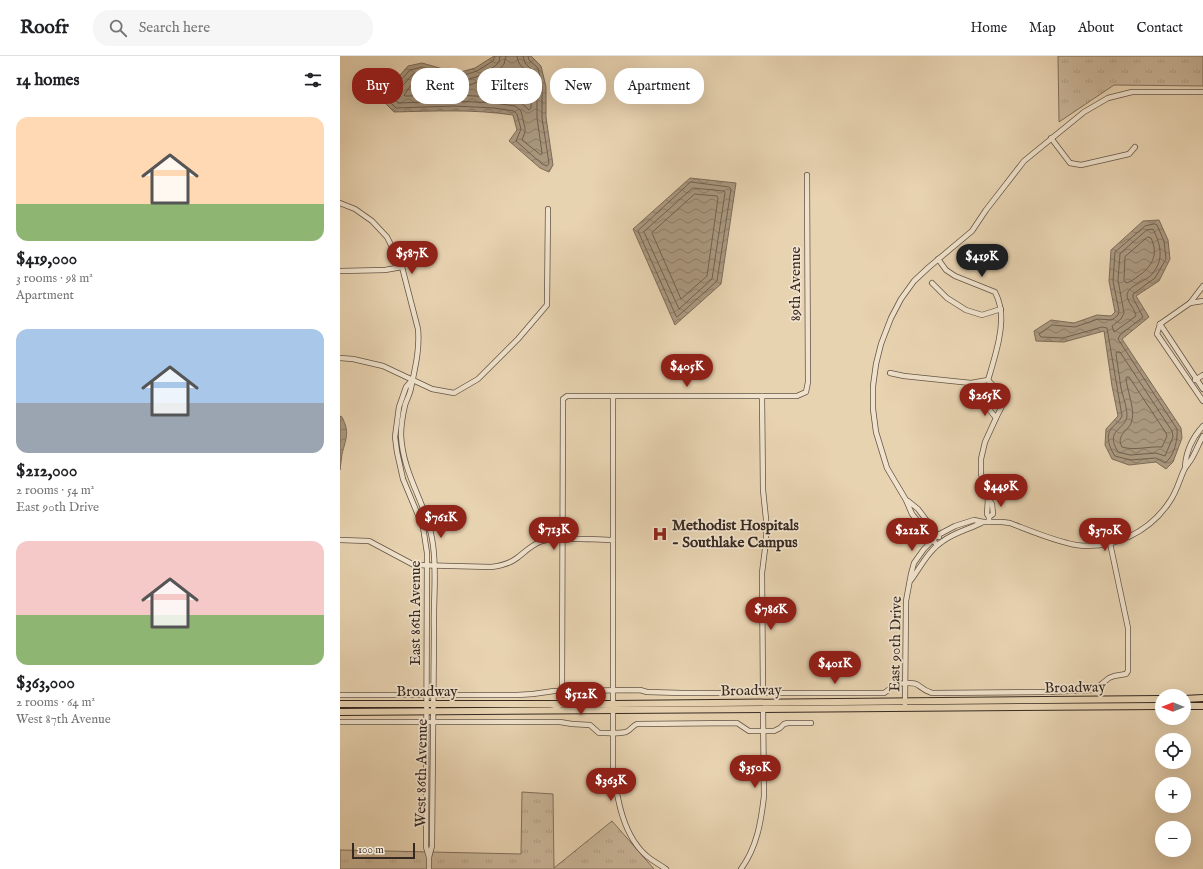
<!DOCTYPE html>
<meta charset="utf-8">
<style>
body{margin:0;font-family:"IM FELL English",serif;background:#f6f6f6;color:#202124;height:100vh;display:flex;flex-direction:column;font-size:15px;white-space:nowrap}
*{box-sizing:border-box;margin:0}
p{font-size:13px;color:#757577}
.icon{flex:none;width:22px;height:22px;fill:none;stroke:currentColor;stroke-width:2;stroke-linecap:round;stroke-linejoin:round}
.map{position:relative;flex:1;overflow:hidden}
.drawer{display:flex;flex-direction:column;background:#fff;width:340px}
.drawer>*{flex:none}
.top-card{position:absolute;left:12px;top:12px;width:380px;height:36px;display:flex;gap:8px}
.needle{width:26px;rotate:270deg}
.controls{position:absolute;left:815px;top:633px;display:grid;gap:8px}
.controls a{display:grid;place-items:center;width:36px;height:36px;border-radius:50%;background:#fff;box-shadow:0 4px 16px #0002;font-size:20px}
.scale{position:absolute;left:12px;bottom:10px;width:63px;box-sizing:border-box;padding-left:4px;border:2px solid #362922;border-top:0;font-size:11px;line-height:14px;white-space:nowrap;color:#362922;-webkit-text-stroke:3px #f0e2cc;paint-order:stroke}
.price{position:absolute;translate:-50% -34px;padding:0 9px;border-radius:14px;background:#8f2418;color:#fff;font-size:13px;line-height:26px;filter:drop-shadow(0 1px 2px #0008)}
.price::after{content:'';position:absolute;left:50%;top:24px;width:12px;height:9px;margin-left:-6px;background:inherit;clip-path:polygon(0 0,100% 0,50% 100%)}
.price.current{background:#222;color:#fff}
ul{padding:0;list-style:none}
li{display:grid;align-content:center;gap:8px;height:212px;padding:0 16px}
li span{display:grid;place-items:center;height:124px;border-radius:12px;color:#555}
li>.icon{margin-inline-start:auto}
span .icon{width:72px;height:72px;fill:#fffc;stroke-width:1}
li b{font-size:17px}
h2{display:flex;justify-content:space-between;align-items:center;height:48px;padding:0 16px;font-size:17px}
.tag{padding:0 14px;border-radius:16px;background:#fff;box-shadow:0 4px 16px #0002;font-size:14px;line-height:36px}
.tag.current{background:#8f2418;color:#fff}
header{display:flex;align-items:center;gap:24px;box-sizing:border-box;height:56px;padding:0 20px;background:#fff;border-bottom:1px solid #e0e0e0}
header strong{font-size:19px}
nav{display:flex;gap:22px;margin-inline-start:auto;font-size:14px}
.search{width:280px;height:36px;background:#f6f6f6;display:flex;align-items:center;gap:10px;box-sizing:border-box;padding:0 14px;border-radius:16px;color:#757577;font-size:15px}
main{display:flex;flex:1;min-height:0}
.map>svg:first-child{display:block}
.grass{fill:url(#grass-tufts);stroke:#80705e}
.water{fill:url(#water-waves);stroke:#7c6c5a}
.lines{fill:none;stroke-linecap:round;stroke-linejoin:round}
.shore{stroke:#706151;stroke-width:1}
.minor-casing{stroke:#625446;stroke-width:6}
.major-casing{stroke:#362922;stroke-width:8}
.minor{stroke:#f0e2cc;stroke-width:4.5}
.major{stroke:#e8d3b1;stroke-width:6}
.labels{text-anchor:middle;stroke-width:3.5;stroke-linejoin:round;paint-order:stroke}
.street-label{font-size:15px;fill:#362922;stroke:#f0e2cc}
.poi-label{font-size:15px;font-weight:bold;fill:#362922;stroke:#f0e2cc;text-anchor:start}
</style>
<header>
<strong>Roofr</strong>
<div class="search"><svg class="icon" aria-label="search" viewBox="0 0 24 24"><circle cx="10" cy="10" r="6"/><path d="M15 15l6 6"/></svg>Search here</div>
<nav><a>Home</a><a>Map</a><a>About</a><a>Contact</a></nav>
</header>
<main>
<section class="drawer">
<h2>14 homes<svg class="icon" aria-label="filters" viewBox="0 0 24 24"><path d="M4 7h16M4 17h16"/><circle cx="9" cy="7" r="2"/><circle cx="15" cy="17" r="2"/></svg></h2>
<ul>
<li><span style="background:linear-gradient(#ffd9b3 70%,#8fb573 0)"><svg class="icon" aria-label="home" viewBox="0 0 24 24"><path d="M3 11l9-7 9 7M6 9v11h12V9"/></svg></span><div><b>$419,000</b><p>3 rooms · 98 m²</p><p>Apartment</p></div></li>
<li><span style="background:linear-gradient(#a9c7e8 60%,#9aa5b1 0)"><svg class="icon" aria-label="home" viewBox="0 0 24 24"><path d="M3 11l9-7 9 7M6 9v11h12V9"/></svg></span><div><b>$212,000</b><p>2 rooms · 54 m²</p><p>East 90th Drive</p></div></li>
<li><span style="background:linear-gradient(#f6c9c9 60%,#8fb573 0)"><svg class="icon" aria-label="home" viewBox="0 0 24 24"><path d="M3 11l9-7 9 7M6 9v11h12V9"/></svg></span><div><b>$363,000</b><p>2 rooms · 64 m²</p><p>West 87th Avenue</p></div></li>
</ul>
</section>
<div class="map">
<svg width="863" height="813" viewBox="0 0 863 813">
<defs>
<pattern id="grass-tufts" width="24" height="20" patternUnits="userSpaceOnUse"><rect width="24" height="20" fill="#cab699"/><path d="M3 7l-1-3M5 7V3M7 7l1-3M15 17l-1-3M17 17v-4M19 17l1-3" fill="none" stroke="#ae9c84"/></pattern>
<pattern id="water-waves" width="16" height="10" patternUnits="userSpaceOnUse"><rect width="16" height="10" fill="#ab9980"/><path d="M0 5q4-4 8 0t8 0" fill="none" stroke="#8c7d68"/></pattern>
</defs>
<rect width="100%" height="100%" fill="#e8d3b1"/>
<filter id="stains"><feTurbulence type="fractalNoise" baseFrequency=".005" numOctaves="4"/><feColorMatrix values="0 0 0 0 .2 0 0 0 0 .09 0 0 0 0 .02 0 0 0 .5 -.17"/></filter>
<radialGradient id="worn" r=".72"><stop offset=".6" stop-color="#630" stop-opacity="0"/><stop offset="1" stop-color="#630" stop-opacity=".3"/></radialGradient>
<!-- grass -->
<g class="grass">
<path d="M 718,0 L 863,0 L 863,30 L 774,29 L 719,66 Z"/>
<path d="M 182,736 L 213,738 L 214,812 L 272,765 L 314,813 L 0,813 L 0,794 L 181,798 Z"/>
</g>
<!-- water -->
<g class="water">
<path d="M 154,0 L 191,0 L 201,10 L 206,31 L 206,61 L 213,109 L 209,116 L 200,112 L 169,85 L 177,74 L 173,59 C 133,53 94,55 54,56 L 46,48 L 47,34 L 68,10 L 82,7 L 117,17 L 135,12 Z"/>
<path d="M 350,122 L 396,127 L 381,228 L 335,269 L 293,173 Z"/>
<path d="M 819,164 L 828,184 L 830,203 L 819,225 L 796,240 L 809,261 L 782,283 L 841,372 L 842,382 L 833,406 L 826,413 L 816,406 L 789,409 L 772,403 L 765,389 L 766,373 L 778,360 L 772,330 L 764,275 L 724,286 L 696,285 L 694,275 L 711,264 L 734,267 L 757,259 L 771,260 L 775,256 L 769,225 L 771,194 L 803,165 Z"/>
<path d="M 0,360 L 2,361 C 10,377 6,382 2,398 C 1,403 1,409 0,414 Z"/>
</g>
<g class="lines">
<!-- shore -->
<g class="shore">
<path d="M 155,0 L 153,5 L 137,15 L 118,21 L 82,11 L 70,14 L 51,35 L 50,46 L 56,52 L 115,50 L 154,52 L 174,55 L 177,58 L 181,73 L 176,85 L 202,108 L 207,110 L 209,107 L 202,62 L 202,31 L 198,12 L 189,4 L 188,0"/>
<path d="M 160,0 L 159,6 L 155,10 L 139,20 L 119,26 L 82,16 L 73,18 L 56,37 L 55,44 L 58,47 L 115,45 L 154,47 L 175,50 L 181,55 L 185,72 L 185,76 L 182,84 L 201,99 L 202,97 L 197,62 L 197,32 L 193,15 L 185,7 L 183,0"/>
<path d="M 166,0 L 164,8 L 159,14 L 141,25 L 121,32 L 114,32 L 81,23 L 75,24 L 64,39 L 65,40 L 115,39 L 155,41 L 179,45 L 189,54 L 191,52 C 191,41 192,30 188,19 C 185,11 178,11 177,0"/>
<path d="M 351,126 L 389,131 L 391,133 L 377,225 L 337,261 L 336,260 L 298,175 Z"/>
<path d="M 353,132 L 384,135 L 385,137 L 372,223 L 339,253 L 304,176 Z"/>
<path d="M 355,138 L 377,140 L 378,142 L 367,220 L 341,243 L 312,177 Z"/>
<path d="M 815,168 L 817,169 L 824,185 L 826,203 L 815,222 L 793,238 L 793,242 L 803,261 L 780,279 L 778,283 L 837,373 C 838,383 834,401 825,407 L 816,402 L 790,404 L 775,400 C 770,393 765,380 771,373 C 775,368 780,365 782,360 L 767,272 L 762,271 L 723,282 L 701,281 L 699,278 L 712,269 L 735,271 L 758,263 L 772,264 L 778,259 L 779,255 L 773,225 L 775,196 L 805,170 Z"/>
<path d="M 807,174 L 813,173 L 814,175 C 821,190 824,204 812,218 C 806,226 787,229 787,240 C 788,247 795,253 796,260 L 774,276 L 772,270 L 781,263 L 784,257 L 778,224 L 780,198 Z"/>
<path d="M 808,181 L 811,182 C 819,199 812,211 797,221 C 793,224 790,226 786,227 L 784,224 L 785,201 Z"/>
<path d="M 777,296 L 780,296 L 832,375 L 833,381 L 825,400 L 816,397 L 790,399 L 778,396 C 764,373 786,374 787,360 C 787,351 783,341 781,332 C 779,321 778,309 776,298 Z"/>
<path d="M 787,321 L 789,321 L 826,377 L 827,380 L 822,391 C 809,390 795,395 782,391 C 775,378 790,375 792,364 C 795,353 787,334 786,323 Z"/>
</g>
<!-- minor casing -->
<g class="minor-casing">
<g id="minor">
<path d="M 711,82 L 730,107 L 741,109 L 789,98 L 795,91"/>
<path d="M 0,147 L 15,153 L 32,165 L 47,181 L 62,211 L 78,273 C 80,293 75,312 71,332 C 70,338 67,343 65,349 C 63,358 61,370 61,379 C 63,421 88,449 93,489 C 97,517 93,547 94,576 C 94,648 92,719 92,790 L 89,801 L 86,791 L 87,497 L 83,471 L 63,423 L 57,396 L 55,381 L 59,351 L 66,331 L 72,324"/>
<path d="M 598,203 L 606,214 L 615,220 L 655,236 C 657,240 659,245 660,250 C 665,271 654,304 648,324"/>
<path d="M 0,215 L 45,214 L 62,211"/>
<path d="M 592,227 L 607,242 L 626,254 L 642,259 L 661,253"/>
<path d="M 850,247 L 863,245"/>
<path d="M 820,268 L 817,278 L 863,345"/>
<path d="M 820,268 L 863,333"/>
<path d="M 820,268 L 850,247 L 863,230"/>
<path d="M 0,302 L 13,303 L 43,310 L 92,333 L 114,337 L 138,323 L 178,283 L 207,249 L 208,153"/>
<path d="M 550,317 L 564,320 L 631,327 L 648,324 L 661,338 L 663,348 L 656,362 L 633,333 L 631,327"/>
<path d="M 855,324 L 863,319"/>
<path d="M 273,340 L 273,713 C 277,742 283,781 308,801 C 313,805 320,809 326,813"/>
<path d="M 422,340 L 423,434 L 426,463 L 426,485 L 422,517 L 423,637"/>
<path d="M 845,411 C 846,394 852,382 863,370"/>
<path d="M 648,443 L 652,448 L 653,458 L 649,461"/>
<path d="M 568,445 L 578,453 L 599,481"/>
<path d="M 649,466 L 649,461 L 647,458 L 648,443 L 641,418 L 641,403 L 645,386 L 656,362"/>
<path d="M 0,484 L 29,485 L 74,509 L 151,511 C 160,510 169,508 177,502 C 185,496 191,489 202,485 C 219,480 254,484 273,484"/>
<path d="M 597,489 L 572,458 L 566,444 L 547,412 L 536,376 L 533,353 L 533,330 L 536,308 L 541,288 L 551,262 L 561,243 L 574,225 L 589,211 L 632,175 L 646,154 L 684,105 L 744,56 L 768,42 L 792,36 L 863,36"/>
<path d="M 571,524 C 581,510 589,494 603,485 C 615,476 630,473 643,466"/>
<path d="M 0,639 L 177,639 L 193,638 L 214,635 L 300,634 L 307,636 L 342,637 L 544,637 C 548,635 551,631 555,629 C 560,627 573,626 578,629 C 583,633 585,635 592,637 L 706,636 L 754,634 L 769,622 L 774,620 L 786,618 L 788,615 L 788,572 L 770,487"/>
<path d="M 565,648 L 566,545 L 571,518 L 574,507 L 584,493 L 598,479 L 615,470 L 634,464 L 643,466 L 662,466 L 670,467 C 691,475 714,485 736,489 C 773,494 810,476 830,445 C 837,435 839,425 844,414 C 846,410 850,406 852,402 C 856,395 859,387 863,380"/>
<path d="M 212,654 L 216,653 L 221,648 L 222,635 L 223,343 L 227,340 L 457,340 L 466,336 L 468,326 L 467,119"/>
<path d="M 0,666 L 220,666 L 232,668 L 250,669 L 259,677 C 268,677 278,678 286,676 C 291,674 292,670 297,668 L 397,667 L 409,675 L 434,675 L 440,672 L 444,668 L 448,667 L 471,667"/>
<path d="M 89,813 L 89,801"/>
<path d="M 401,813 C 417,791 421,766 424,740 L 423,653"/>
</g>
</g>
<!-- major casing -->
<g class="major-casing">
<g id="major">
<path d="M 844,643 L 863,642"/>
<path d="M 0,648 L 273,648 L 822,643"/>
<path d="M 844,650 L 863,650"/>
<path d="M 0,656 L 822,650"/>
</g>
</g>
<!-- minor -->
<use href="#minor" class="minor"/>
<!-- major -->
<use href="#major" class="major"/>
</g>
<!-- icons -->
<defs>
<g id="hospital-bare" transform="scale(1.2)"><path d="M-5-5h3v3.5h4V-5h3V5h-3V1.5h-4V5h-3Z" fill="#8f2418" stroke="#f0e2cc" stroke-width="2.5" paint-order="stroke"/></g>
</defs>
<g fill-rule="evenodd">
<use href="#hospital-bare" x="320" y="478"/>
</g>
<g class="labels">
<!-- street labels -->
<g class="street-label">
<text transform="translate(455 228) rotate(-90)" y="5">89th Avenue</text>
<text transform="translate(75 557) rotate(-90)" y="5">East 86th Avenue</text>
<text transform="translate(555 588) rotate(-89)" y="5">East 90th Drive</text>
<text transform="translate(735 631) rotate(-1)" y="5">Broadway</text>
<text transform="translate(411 634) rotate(-1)" y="5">Broadway</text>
<text x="87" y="640">Broadway</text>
<text transform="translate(81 717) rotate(-89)" y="5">West 86th Avenue</text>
</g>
<!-- poi labels -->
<g class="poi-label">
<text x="332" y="474">Methodist Hospitals<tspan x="332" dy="17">- Southlake Campus</tspan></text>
</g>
</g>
<rect width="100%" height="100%" filter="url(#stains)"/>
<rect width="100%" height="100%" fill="url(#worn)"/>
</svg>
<div class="controls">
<a><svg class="needle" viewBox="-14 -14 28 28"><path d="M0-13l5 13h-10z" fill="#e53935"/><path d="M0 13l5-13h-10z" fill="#757577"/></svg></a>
<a><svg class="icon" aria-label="locate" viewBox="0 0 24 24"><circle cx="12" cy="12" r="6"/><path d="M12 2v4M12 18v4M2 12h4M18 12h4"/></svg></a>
<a>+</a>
<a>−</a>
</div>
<div class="scale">100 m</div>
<b class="price" style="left:72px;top:219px">$587K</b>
<b class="price current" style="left:642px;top:222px">$419K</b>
<b class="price" style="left:347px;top:332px">$405K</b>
<b class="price" style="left:645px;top:361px">$265K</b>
<b class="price" style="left:661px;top:452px">$449K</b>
<b class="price" style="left:101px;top:483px">$761K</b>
<b class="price" style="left:214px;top:495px">$713K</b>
<b class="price" style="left:572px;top:496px">$212K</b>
<b class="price" style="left:765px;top:496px">$370K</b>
<b class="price" style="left:431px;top:575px">$786K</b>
<b class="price" style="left:495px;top:629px">$401K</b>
<b class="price" style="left:241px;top:660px">$512K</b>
<b class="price" style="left:415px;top:733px">$350K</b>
<b class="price" style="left:271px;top:746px">$363K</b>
<div class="top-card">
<a class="tag current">Buy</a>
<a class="tag">Rent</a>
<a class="tag">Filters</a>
<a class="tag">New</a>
<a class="tag">Apartment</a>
</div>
</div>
</main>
